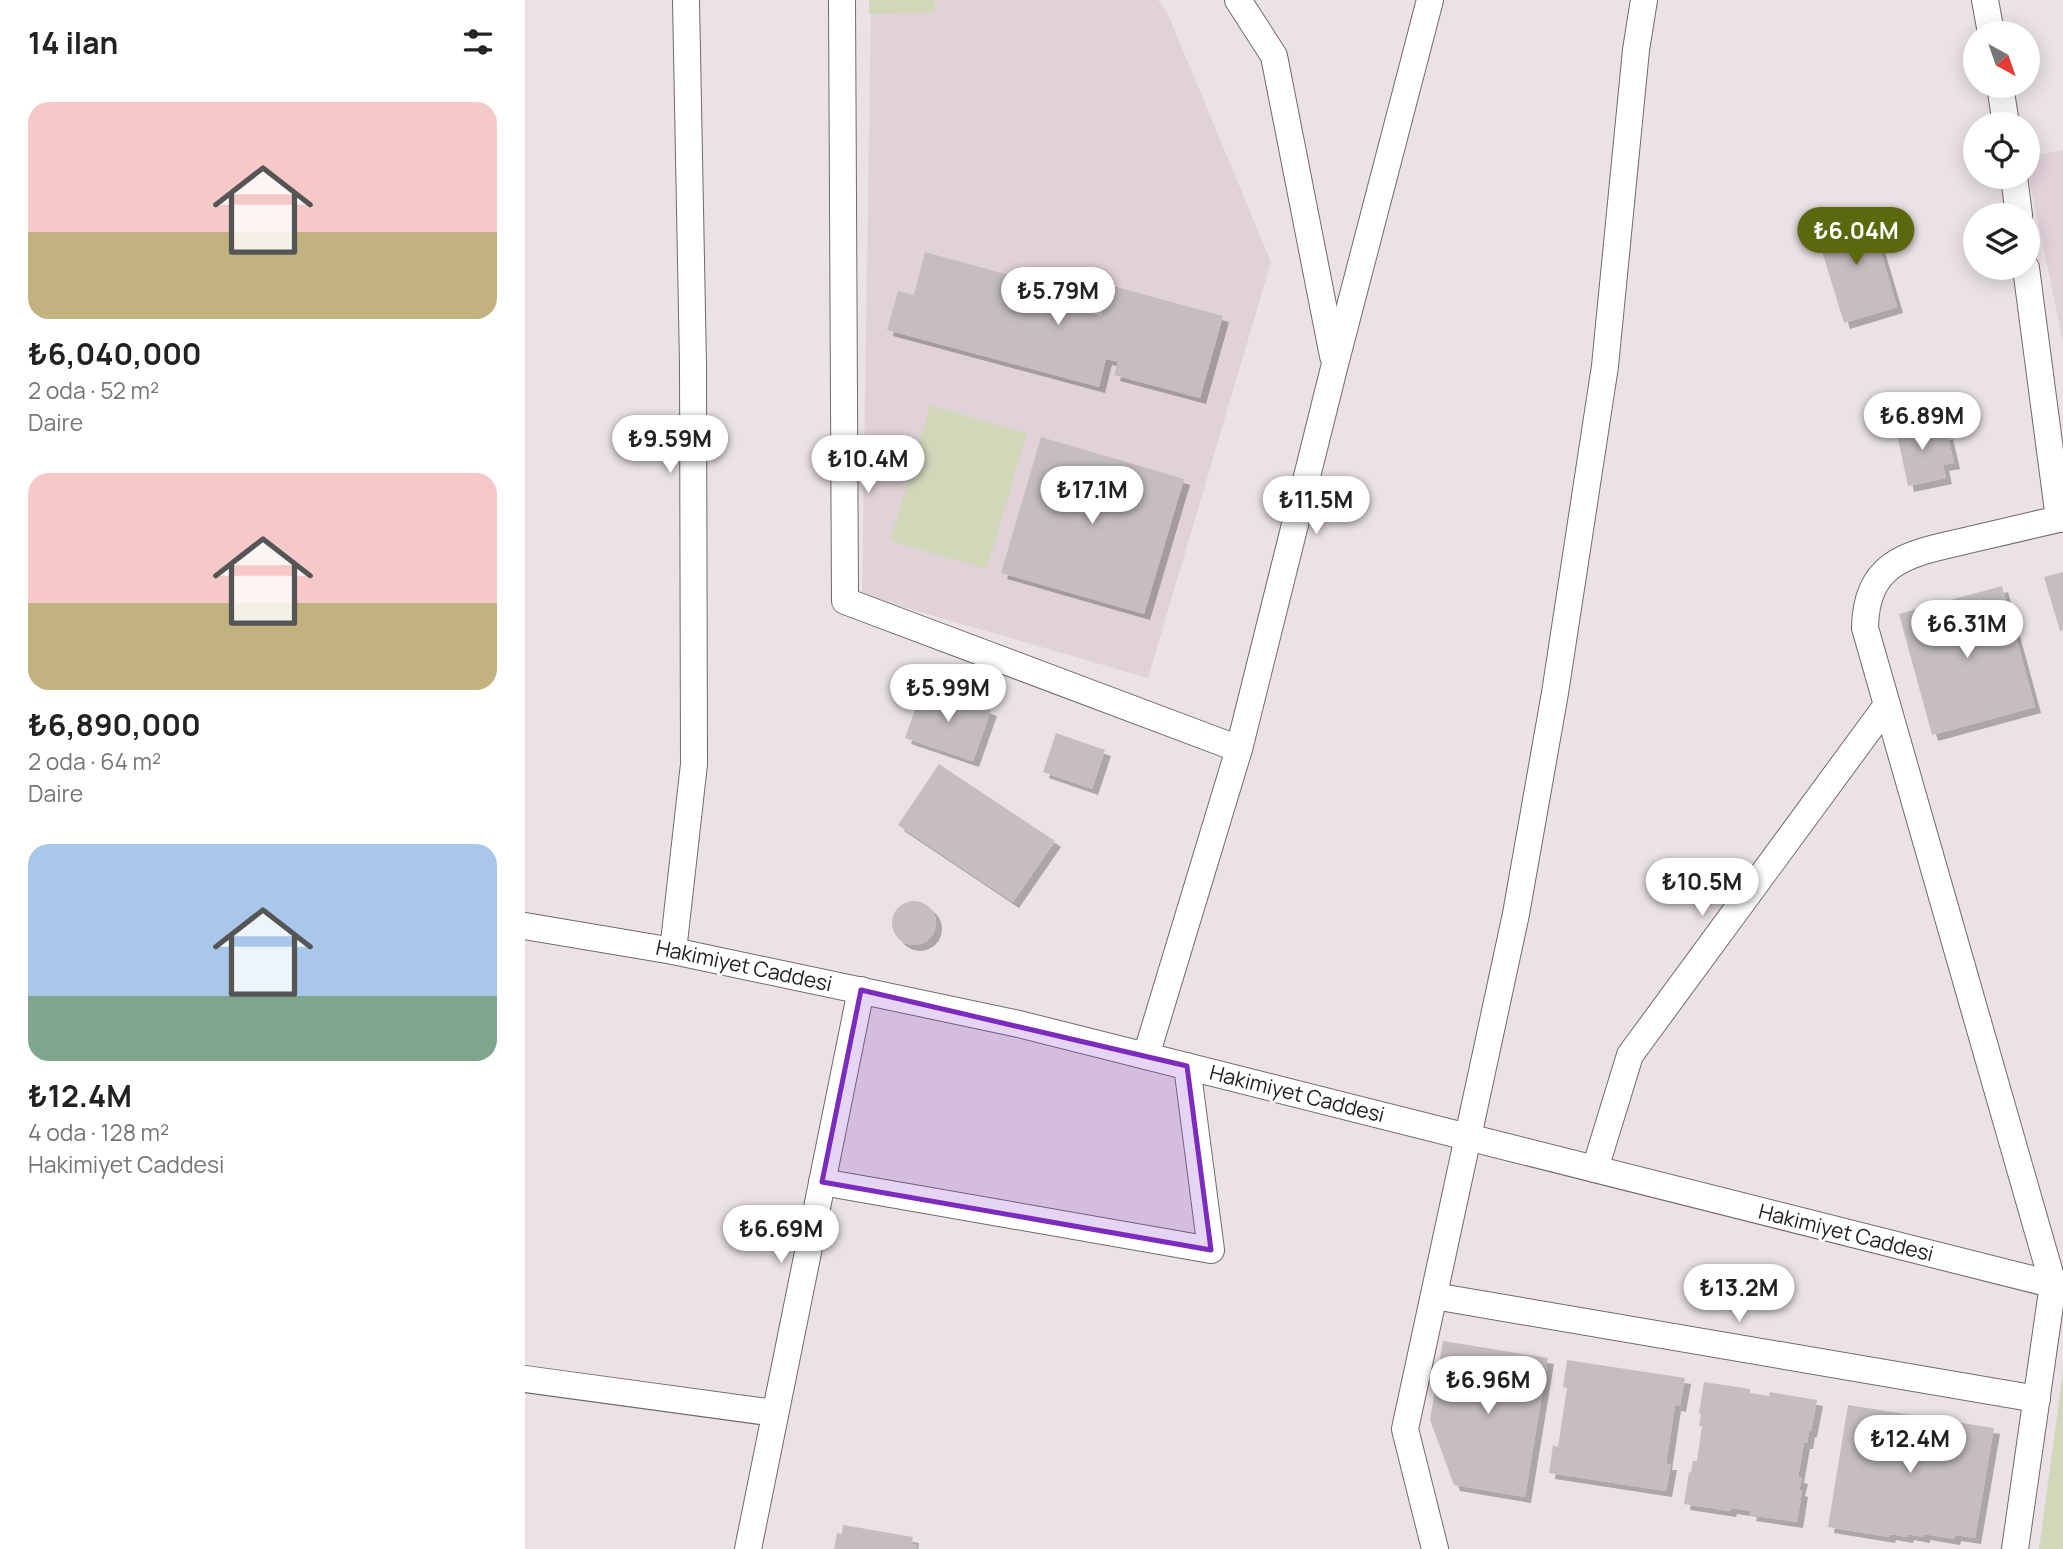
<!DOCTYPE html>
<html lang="tr">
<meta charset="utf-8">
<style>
body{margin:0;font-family:Manrope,sans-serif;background:#f6f6f6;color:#222;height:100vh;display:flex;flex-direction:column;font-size:26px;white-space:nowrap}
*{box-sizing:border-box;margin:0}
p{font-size:23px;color:#767676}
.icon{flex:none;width:38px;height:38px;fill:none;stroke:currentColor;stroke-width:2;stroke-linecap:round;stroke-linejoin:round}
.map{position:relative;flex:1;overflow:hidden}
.details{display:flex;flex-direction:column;background:#fff;width:525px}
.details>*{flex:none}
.needle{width:46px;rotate:140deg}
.buttons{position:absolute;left:1438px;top:21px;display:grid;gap:14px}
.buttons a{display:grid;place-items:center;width:77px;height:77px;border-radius:50%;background:#fff;box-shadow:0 4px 18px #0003;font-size:35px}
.price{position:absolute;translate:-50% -60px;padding:0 16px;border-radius:24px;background:#fff;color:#222;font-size:23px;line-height:46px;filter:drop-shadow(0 2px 4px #0008)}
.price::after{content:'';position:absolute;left:50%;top:42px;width:21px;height:16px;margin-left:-10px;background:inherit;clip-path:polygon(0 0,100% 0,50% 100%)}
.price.current{background:#5b680d;color:#fff}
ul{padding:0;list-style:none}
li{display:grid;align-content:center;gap:14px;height:371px;padding:0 28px}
li span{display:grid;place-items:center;height:217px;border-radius:21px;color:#555}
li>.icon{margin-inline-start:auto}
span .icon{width:126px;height:126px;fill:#fffc;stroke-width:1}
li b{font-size:30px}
h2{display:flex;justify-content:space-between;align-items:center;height:84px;padding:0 28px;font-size:30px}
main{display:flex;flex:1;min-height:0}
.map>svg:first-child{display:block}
.built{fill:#e1d2da}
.green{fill:#d1d8ba}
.building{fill:#c5bdc2;filter:url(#shadow)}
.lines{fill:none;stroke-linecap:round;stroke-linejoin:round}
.street-casing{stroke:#716a6d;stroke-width:28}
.street{stroke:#fff;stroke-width:26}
.marked{fill:#7b2cbf;fill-opacity:0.2;stroke:#7b2cbf;stroke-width:5;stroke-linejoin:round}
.labels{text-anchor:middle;stroke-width:5;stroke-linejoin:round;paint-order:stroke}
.street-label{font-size:21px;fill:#232122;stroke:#fff}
</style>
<main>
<section class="details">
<h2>14 ilan<svg class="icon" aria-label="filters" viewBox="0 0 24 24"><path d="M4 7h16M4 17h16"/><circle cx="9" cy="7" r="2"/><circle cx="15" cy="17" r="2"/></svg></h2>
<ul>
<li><span style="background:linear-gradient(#f6c9c9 60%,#c2b280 0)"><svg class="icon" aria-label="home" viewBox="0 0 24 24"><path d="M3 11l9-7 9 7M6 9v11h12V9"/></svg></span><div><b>₺6,040,000</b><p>2 oda · 52 m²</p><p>Daire</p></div></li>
<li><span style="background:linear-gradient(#f6c9c9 60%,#c2b280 0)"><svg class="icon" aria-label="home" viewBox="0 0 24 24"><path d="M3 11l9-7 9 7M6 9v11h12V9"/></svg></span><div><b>₺6,890,000</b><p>2 oda · 64 m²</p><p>Daire</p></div></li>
<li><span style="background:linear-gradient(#a9c7e8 70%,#7fa58c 0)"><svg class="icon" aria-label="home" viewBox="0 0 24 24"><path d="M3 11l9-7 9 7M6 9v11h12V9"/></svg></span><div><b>₺12.4M</b><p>4 oda · 128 m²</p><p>Hakimiyet Caddesi</p></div></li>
</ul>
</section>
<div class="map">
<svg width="1538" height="1549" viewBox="0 0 1538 1549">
<defs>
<filter id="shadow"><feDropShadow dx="6" dy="6" stdDeviation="0" flood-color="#0004"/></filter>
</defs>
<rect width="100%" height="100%" fill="#eae2e6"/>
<!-- built -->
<g class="built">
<path d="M 346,0 L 633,0 L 642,12 L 746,262 L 623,678 L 337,595 Z"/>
<path d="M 1538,150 L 1538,342 L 1503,174 L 1503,157 Z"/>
</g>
<!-- green -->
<g class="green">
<path d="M 344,0 L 410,0 L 410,13 L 344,14 Z"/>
<path d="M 405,405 L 502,433 L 462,569 L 365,541 Z"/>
<path d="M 1538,1372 L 1538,1549 L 1514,1549 Z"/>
</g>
<!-- building -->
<g class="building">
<path d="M 1344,212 L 1372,307 L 1319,323 L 1290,228 Z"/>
<path d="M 400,252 L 564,297 L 561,311 L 576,316 L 584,285 L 698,316 L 675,398 L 589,375 L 593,362 L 581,359 L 574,387 L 362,330 L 373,291 L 389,295 Z"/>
<path d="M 1396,415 L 1400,438 L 1422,433 L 1429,463 L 1418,465 L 1421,478 L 1383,486 L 1369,420 Z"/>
<path d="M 516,437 L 659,479 L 619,614 L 476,573 Z"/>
<path d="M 1538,572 L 1538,630 L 1535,631 L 1519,577 Z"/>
<path d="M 1477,586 L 1510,707 L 1407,735 L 1374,614 Z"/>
<path d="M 398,687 L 466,710 L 448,761 L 380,738 Z"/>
<path d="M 531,733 L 580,750 L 567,789 L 518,772 Z"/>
<path d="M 414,764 L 530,841 L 488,902 L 373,825 Z"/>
<circle cx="389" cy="923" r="22"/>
<path d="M 918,1341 L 1023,1358 L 1000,1497 L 929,1485 L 905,1420 Z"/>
<path d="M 1042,1360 L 1160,1378 L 1155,1406 L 1150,1405 L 1141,1464 L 1146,1464 L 1141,1491 L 1024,1473 L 1028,1445 L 1033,1447 L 1042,1388 L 1038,1387 Z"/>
<path d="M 1179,1382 L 1225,1389 L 1225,1393 L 1244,1396 L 1245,1392 L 1292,1400 L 1286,1431 L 1284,1431 L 1282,1443 L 1279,1443 L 1273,1477 L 1277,1478 L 1274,1490 L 1277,1491 L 1272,1522 L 1225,1515 L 1226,1511 L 1206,1508 L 1205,1511 L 1159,1504 L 1164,1472 L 1166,1473 L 1168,1461 L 1172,1461 L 1177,1426 L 1174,1426 L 1176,1414 L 1174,1413 Z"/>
<path d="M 1323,1405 L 1469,1428 L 1450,1538 L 1430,1535 L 1429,1539 L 1399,1534 L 1399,1537 L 1383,1534 L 1382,1537 L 1365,1534 L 1364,1537 L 1303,1527 Z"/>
<path d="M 318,1525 L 388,1537 L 387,1544 L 392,1545 L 391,1549 L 309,1549 L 312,1533 L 317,1534 Z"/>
</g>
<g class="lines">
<!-- street casing -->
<g class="street-casing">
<g id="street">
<path d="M 317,0 L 320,601 L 714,749"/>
<path d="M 713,0 L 749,56 L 808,356"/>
<path d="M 1460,0 L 1466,33"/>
<path d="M 1475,86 L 1481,124"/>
<path d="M 1489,177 L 1494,215"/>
<path d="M 1501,268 L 1534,519"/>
<path d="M 0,926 L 148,951 L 494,1024 L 1538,1287"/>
<path d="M 148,951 L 169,764 L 168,365 L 161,0"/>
<path d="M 621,1056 L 714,749 L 810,364 L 905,0"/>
<path d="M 1070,1169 L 1105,1055 L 1362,705"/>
<path d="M 297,1182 L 686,1250 L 662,1066"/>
<path d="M 909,1296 L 1512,1399"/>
<path d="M 0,1379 L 250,1413"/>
<path d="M 223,1549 L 336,990"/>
<path d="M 910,1549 L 880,1429 L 991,914 L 1030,693 L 1080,366 L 1111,50 L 1119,0"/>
<path d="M 1490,1549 L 1528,1284 L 1340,628 C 1341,556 1391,553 1448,539 C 1478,532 1508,525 1538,518"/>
</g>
</g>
<!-- street -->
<use href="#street" class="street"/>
</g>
<!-- marked area -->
<path class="marked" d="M 336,990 L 662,1066 L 686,1250 L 297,1182 Z"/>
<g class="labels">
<!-- street labels -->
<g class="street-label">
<text transform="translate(219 966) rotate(12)" y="7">Hakimiyet Caddesi</text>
<text transform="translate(772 1094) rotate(14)" y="7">Hakimiyet Caddesi</text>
<text transform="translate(1321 1233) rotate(14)" y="7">Hakimiyet Caddesi</text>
</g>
</g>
</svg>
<div class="buttons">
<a><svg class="needle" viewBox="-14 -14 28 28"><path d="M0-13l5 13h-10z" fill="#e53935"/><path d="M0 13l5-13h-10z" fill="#767676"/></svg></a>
<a><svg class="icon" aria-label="locate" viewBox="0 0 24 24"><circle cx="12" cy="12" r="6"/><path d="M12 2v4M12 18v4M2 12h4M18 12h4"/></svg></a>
<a><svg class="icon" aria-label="layers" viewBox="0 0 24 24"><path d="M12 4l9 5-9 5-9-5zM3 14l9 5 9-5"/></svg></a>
</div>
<b class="price current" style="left:1331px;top:267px">₺6.04M</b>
<b class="price" style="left:533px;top:327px">₺5.79M</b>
<b class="price" style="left:1397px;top:452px">₺6.89M</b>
<b class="price" style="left:145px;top:475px">₺9.59M</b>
<b class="price" style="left:343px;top:495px">₺10.4M</b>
<b class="price" style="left:567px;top:526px">₺17.1M</b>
<b class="price" style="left:791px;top:536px">₺11.5M</b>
<b class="price" style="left:1442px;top:660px">₺6.31M</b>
<b class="price" style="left:423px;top:724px">₺5.99M</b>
<b class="price" style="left:1177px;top:918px">₺10.5M</b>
<b class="price" style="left:256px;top:1265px">₺6.69M</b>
<b class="price" style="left:1214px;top:1324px">₺13.2M</b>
<b class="price" style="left:963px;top:1416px">₺6.96M</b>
<b class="price" style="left:1385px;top:1475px">₺12.4M</b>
</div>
</main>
